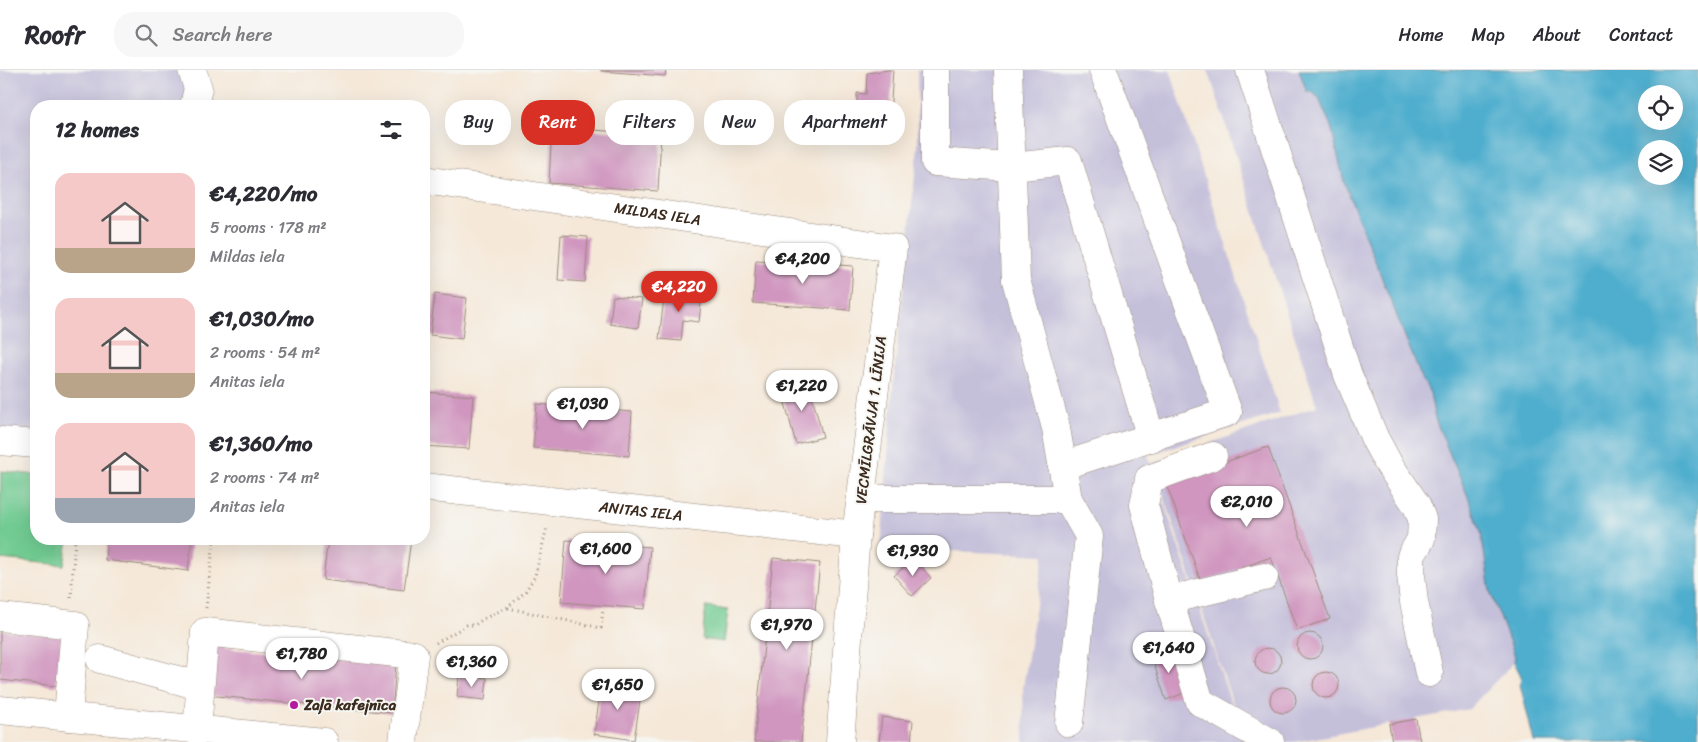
<!DOCTYPE html>
<meta charset="utf-8">
<style>
body{margin:0;font-family:Sriracha,sans-serif;background:#f7f7f7;color:#2b2b33;height:100vh;display:flex;flex-direction:column;font-size:19px;white-space:nowrap}
*{box-sizing:border-box;margin:0}
p{font-size:16px;color:#7c7c81}
.icon{flex:none;width:28px;height:28px;fill:none;stroke:currentColor;stroke-width:2;stroke-linecap:round;stroke-linejoin:round}
.map{position:relative;flex:1;overflow:hidden}
.sheet{position:absolute;left:30px;top:30px;width:400px;height:445px;display:flex;flex-direction:column;background:#fff;border-radius:20px;box-shadow:0 5px 20px #0002}
.sheet>*{flex:none}
.top-card{position:absolute;left:445px;top:30px;width:475px;height:45px;display:flex;gap:10px}
.fabs{position:absolute;left:1638px;top:15px;display:grid;gap:10px}
.fabs a{display:grid;place-items:center;width:45px;height:45px;border-radius:50%;background:#fff;box-shadow:0 5px 20px #0002;font-size:25px}
.price{position:absolute;translate:-50% -42px;padding:0 11px;border-radius:18px;background:#fff;color:#222;font-size:16px;line-height:32px;filter:drop-shadow(0 1px 2px #0008)}
.price::after{content:'';position:absolute;left:50%;top:30px;width:15px;height:11px;margin-left:-8px;background:inherit;clip-path:polygon(0 0,100% 0,50% 100%)}
.price.selected{background:#d93025;color:#fff}
ul{padding:0;list-style:none}
li{display:flex;align-items:center;gap:15px;height:125px;padding:0 25px}
li span{display:grid;place-items:center;flex:none;width:140px;height:100px;border-radius:15px;color:#555}
li>.icon{margin-inline-start:auto}
span .icon{width:60px;height:60px;fill:#fffc;stroke-width:1}
li b{font-size:21px}
h2{display:flex;justify-content:space-between;align-items:center;height:60px;padding:0 25px;font-size:21px}
.chip{padding:0 18px;border-radius:20px;background:#fff;box-shadow:0 5px 20px #0002;font-size:18px;line-height:45px}
.chip.selected{background:#d93025;color:#fff}
header{display:flex;align-items:center;gap:30px;box-sizing:border-box;height:70px;padding:0 25px;background:#fff;border-bottom:1px solid #e1e1e2}
header strong{font-size:24px}
nav{display:flex;gap:28px;margin-inline-start:auto;font-size:18px}
.search{width:350px;height:45px;background:#f7f7f7;display:flex;align-items:center;gap:12px;box-sizing:border-box;padding:0 18px;border-radius:20px;color:#7c7c81;font-size:19px}
.map>svg:first-child{display:block}
.industrial{fill:#c5c0da}
.green{fill:#71cb92;stroke:#567a58}
.water{fill:#50aece;stroke:#466c76;fill-rule:evenodd}
.building{fill:#d096bf}
.lines{fill:none;stroke-linecap:round;stroke-linejoin:round}
.minor-casing{stroke:#98897b;stroke-width:29}
.path{stroke:#98897b;stroke-width:3;stroke-dasharray:1 4;stroke-linecap:butt}
.minor{stroke:#fff;stroke-width:28}
.poi-dot{fill:#b5179e;stroke:#f6f6f2;stroke-width:2}
.labels{text-anchor:middle;stroke-width:4;stroke-linejoin:round;paint-order:stroke}
.street-label{font-size:15px;fill:#3b2a1e;stroke:#f6f6f2}
.poi-label{font-size:15px;font-weight:bold;fill:#3b2a1e;stroke:#f6f6f2;text-anchor:start}
</style>
<header>
<strong>Roofr</strong>
<div class="search"><svg class="icon" aria-label="search" viewBox="0 0 24 24"><circle cx="10" cy="10" r="6"/><path d="M15 15l6 6"/></svg>Search here</div>
<nav><a>Home</a><a>Map</a><a>About</a><a>Contact</a></nav>
</header>
<div class="map">
<svg width="1698" height="672" viewBox="0 0 1698 672">
<rect width="100%" height="100%" fill="#f6f6f2"/>
<filter id="ink" filterUnits="userSpaceOnUse"><feTurbulence type="fractalNoise" baseFrequency=".02" numOctaves="2"/><feDisplacementMap in="SourceGraphic" scale="10" xChannelSelector="R" yChannelSelector="G"/><feConvolveMatrix kernelMatrix="1 2 1 2 8 2 1 2 1" color-interpolation-filters="sRGB"/></filter>
<filter id="wash" filterUnits="userSpaceOnUse"><feTurbulence type="fractalNoise" baseFrequency=".0096" numOctaves="4" result="noise"/><feDisplacementMap in="SourceGraphic" scale="20" xChannelSelector="R" yChannelSelector="G"/><feGaussianBlur stdDeviation="1.12" result="paint"/><feColorMatrix in="noise" values="0 0 0 0 0 0 0 0 0 0 0 0 0 0 0 0 0 1.4 0 .05"/><feComposite in="paint" operator="in"/></filter>
<g filter="url(#wash)">
<rect width="100%" height="100%" fill="#f5e8d8"/>
<!-- industrial -->
<g class="industrial">
<path d="M 0,0 L 192,0 L 193,36 L 36,36 L 36,362 L 0,359 Z"/>
<path d="M 917,0 L 1170,0 L 1280,343 L 1148,385 L 1244,672 L 1024,672 L 1023,618 L 1044,485 L 881,478 L 893,317 L 918,76 Z"/>
<path d="M 1208,0 L 1299,0 L 1307,22 L 1313,22 L 1319,29 L 1331,56 L 1344,112 L 1421,307 L 1430,323 L 1435,349 L 1469,429 L 1481,462 L 1490,521 L 1515,586 L 1514,592 L 1469,639 L 1294,672 L 1265,672 L 1244,667 L 1153,393 L 1317,336 Z"/>
</g>
<!-- green -->
<g class="green">
<path d="M 1,401 L 36,405 L 36,469 L 68,469 L 64,495 L 0,489 Z"/>
<path d="M 706,537 L 728,540 L 724,572 L 702,569 Z"/>
</g>
<!-- water -->
<path class="water" d="M 1299,0 L 1698,0 L 1698,672 L 1534,672 L 1520,614 L 1521,606 L 1514,592 L 1515,586 L 1490,521 L 1481,462 L 1469,429 L 1435,349 L 1430,323 L 1421,307 L 1344,112 L 1331,56 L 1319,29 L 1313,22 L 1307,22 ZM 1646,24 L 1674,24 L 1674,51 L 1646,51 ZM 1646,79 L 1674,79 L 1674,106 L 1646,106 Z"/>
<g id="blocks">
<!-- building -->
<g class="building">
<path d="M 601,0 L 666,0 L 665,6 L 601,1 Z"/>
<path d="M 888,0 L 893,0 L 889,60 L 864,58 L 865,41 L 857,40 L 857,23 L 866,24 L 867,3 Z"/>
<path d="M 552,57 L 661,65 L 658,121 L 549,113 Z"/>
<path d="M 561,165 L 588,167 L 585,212 L 558,210 Z"/>
<path d="M 756,190 L 853,196 L 850,240 L 753,233 Z"/>
<path d="M 665,220 L 702,224 L 699,252 L 683,250 L 681,271 L 659,269 Z"/>
<path d="M 435,224 L 467,228 L 462,269 L 430,265 Z"/>
<path d="M 613,226 L 642,229 L 638,258 L 610,254 Z"/>
<path d="M 808,311 L 823,367 L 796,374 L 781,318 Z"/>
<path d="M 424,322 L 473,326 L 469,379 L 424,376 Z"/>
<path d="M 537,334 L 632,342 L 629,386 L 533,378 Z"/>
<path d="M 1268,377 L 1330,549 L 1297,560 L 1271,487 L 1201,512 L 1166,413 Z"/>
<path d="M 107,469 L 192,469 L 188,501 L 105,490 Z"/>
<path d="M 328,469 L 411,469 L 404,520 L 323,510 Z"/>
<path d="M 566,470 L 650,477 L 645,539 L 561,532 Z"/>
<path d="M 773,488 L 820,493 L 801,672 L 754,672 Z"/>
<path d="M 914,488 L 931,508 L 912,526 L 894,506 Z"/>
<path d="M 0,560 L 62,566 L 56,616 L 0,610 Z"/>
<circle cx="1310" cy="576" r="13"/>
<path d="M 211,577 L 396,594 L 392,643 L 206,625 Z"/>
<path d="M 1172,577 L 1187,622 L 1166,630 L 1151,585 Z"/>
<circle cx="1268" cy="591" r="13"/>
<circle cx="1326" cy="615" r="13"/>
<path d="M 459,606 L 487,608 L 485,630 L 457,627 Z"/>
<path d="M 602,612 L 642,618 L 634,670 L 594,664 Z"/>
<circle cx="1283" cy="630" r="13"/>
<path d="M 882,647 L 913,651 L 911,672 L 879,672 Z"/>
<path d="M 1416,649 L 1420,671 L 1392,672 L 1389,654 Z"/>
</g>
</g>
</g>
<g filter="url(#ink)">
<use href="#blocks" fill-opacity="0" stroke="#98897b" stroke-width="1"/>
<g class="lines">
<!-- minor casing -->
<g class="minor-casing">
<g id="minor">
<path d="M 192,0 L 198,18 L 194,36"/>
<path d="M 935,0 L 935,92 L 1012,97 L 1068,91 L 1151,368"/>
<path d="M 1008,0 L 1016,210 L 1056,358 L 1068,429 L 1089,466 L 1069,653"/>
<path d="M 1250,0 L 1348,305 L 1375,369 L 1388,393 L 1417,436 L 1422,449 L 1421,469 L 1411,486 L 1411,505 L 1414,532 L 1429,603"/>
<path id="s1" d="M 424,110 L 893,178 L 856,465 L 840,672"/>
<path d="M 0,371 L 36,374"/>
<path d="M 1213,386 L 1149,409 L 1144,435 L 1169,530 L 1200,632 L 1270,672"/>
<path d="M 1062,396 L 1228,342 L 1103,0"/>
<path id="s2" d="M 424,417 L 856,465"/>
<path d="M 861,429 L 1068,429"/>
<path d="M 1169,530 L 1264,507"/>
<path d="M 0,547 L 75,555 L 68,647"/>
<path d="M 100,589 L 200,616"/>
<path d="M 0,640 L 324,672"/>
<path d="M 197,660 L 205,562 L 414,585 L 403,672"/>
</g>
</g>
<!-- path -->
<g class="path">
<path d="M 71,528 L 75,469"/>
<path d="M 206,538 L 214,469"/>
<path d="M 508,538 L 601,558 L 603,539"/>
<path d="M 436,573 L 467,555 L 475,555 L 483,549 L 508,537 L 525,522 L 535,506 L 547,457"/>
</g>
<!-- minor -->
<use href="#minor" class="minor"/>
</g>
</g>
<!-- markers -->
<circle class="poi-dot" cx="294" cy="635" r="5"/>
<g class="labels">
<!-- street labels -->
<g class="street-label">
<text dy="5" stroke="none"><textPath href="#s1" startOffset="236">MILDAS IELA</textPath></text>
<text transform="translate(871 350) rotate(-83)" y="5">VECMĪLGRĀVJA 1. LĪNIJA</text>
<text dy="5" stroke="none"><textPath href="#s2" startOffset="218">ANITAS IELA</textPath></text>
</g>
<!-- poi labels -->
<g class="poi-label">
<text x="304" y="640">Zaļā kafejnīca</text>
</g>
</g>
</svg>
<div class="fabs">
<a><svg class="icon" aria-label="locate" viewBox="0 0 24 24"><circle cx="12" cy="12" r="6"/><path d="M12 2v4M12 18v4M2 12h4M18 12h4"/></svg></a>
<a><svg class="icon" aria-label="layers" viewBox="0 0 24 24"><path d="M12 4l9 5-9 5-9-5zM3 14l9 5 9-5"/></svg></a>
</div>
<b class="price" style="left:803px;top:215px">€4,200</b>
<b class="price selected" style="left:679px;top:243px">€4,220</b>
<b class="price" style="left:802px;top:342px">€1,220</b>
<b class="price" style="left:583px;top:360px">€1,030</b>
<b class="price" style="left:1247px;top:458px">€2,010</b>
<b class="price" style="left:606px;top:505px">€1,600</b>
<b class="price" style="left:913px;top:507px">€1,930</b>
<b class="price" style="left:787px;top:581px">€1,970</b>
<b class="price" style="left:1169px;top:604px">€1,640</b>
<b class="price" style="left:302px;top:610px">€1,780</b>
<b class="price" style="left:472px;top:618px">€1,360</b>
<b class="price" style="left:618px;top:641px">€1,650</b>
<div class="top-card">
<a class="chip">Buy</a>
<a class="chip selected">Rent</a>
<a class="chip">Filters</a>
<a class="chip">New</a>
<a class="chip">Apartment</a>
</div>
<section class="sheet">
<h2>12 homes<svg class="icon" aria-label="filters" viewBox="0 0 24 24"><path d="M4 7h16M4 17h16"/><circle cx="9" cy="7" r="2"/><circle cx="15" cy="17" r="2"/></svg></h2>
<ul>
<li><span style="background:linear-gradient(#f6c9c9 75%,#b9a48a 0)"><svg class="icon" aria-label="home" viewBox="0 0 24 24"><path d="M3 11l9-7 9 7M6 9v11h12V9"/></svg></span><div><b>€4,220/mo</b><p>5 rooms · 178 m²</p><p>Mildas iela</p></div></li>
<li><span style="background:linear-gradient(#f6c9c9 75%,#b9a48a 0)"><svg class="icon" aria-label="home" viewBox="0 0 24 24"><path d="M3 11l9-7 9 7M6 9v11h12V9"/></svg></span><div><b>€1,030/mo</b><p>2 rooms · 54 m²</p><p>Anitas iela</p></div></li>
<li><span style="background:linear-gradient(#f6c9c9 75%,#9aa5b1 0)"><svg class="icon" aria-label="home" viewBox="0 0 24 24"><path d="M3 11l9-7 9 7M6 9v11h12V9"/></svg></span><div><b>€1,360/mo</b><p>2 rooms · 74 m²</p><p>Anitas iela</p></div></li>
</ul>
</section>
</div>
